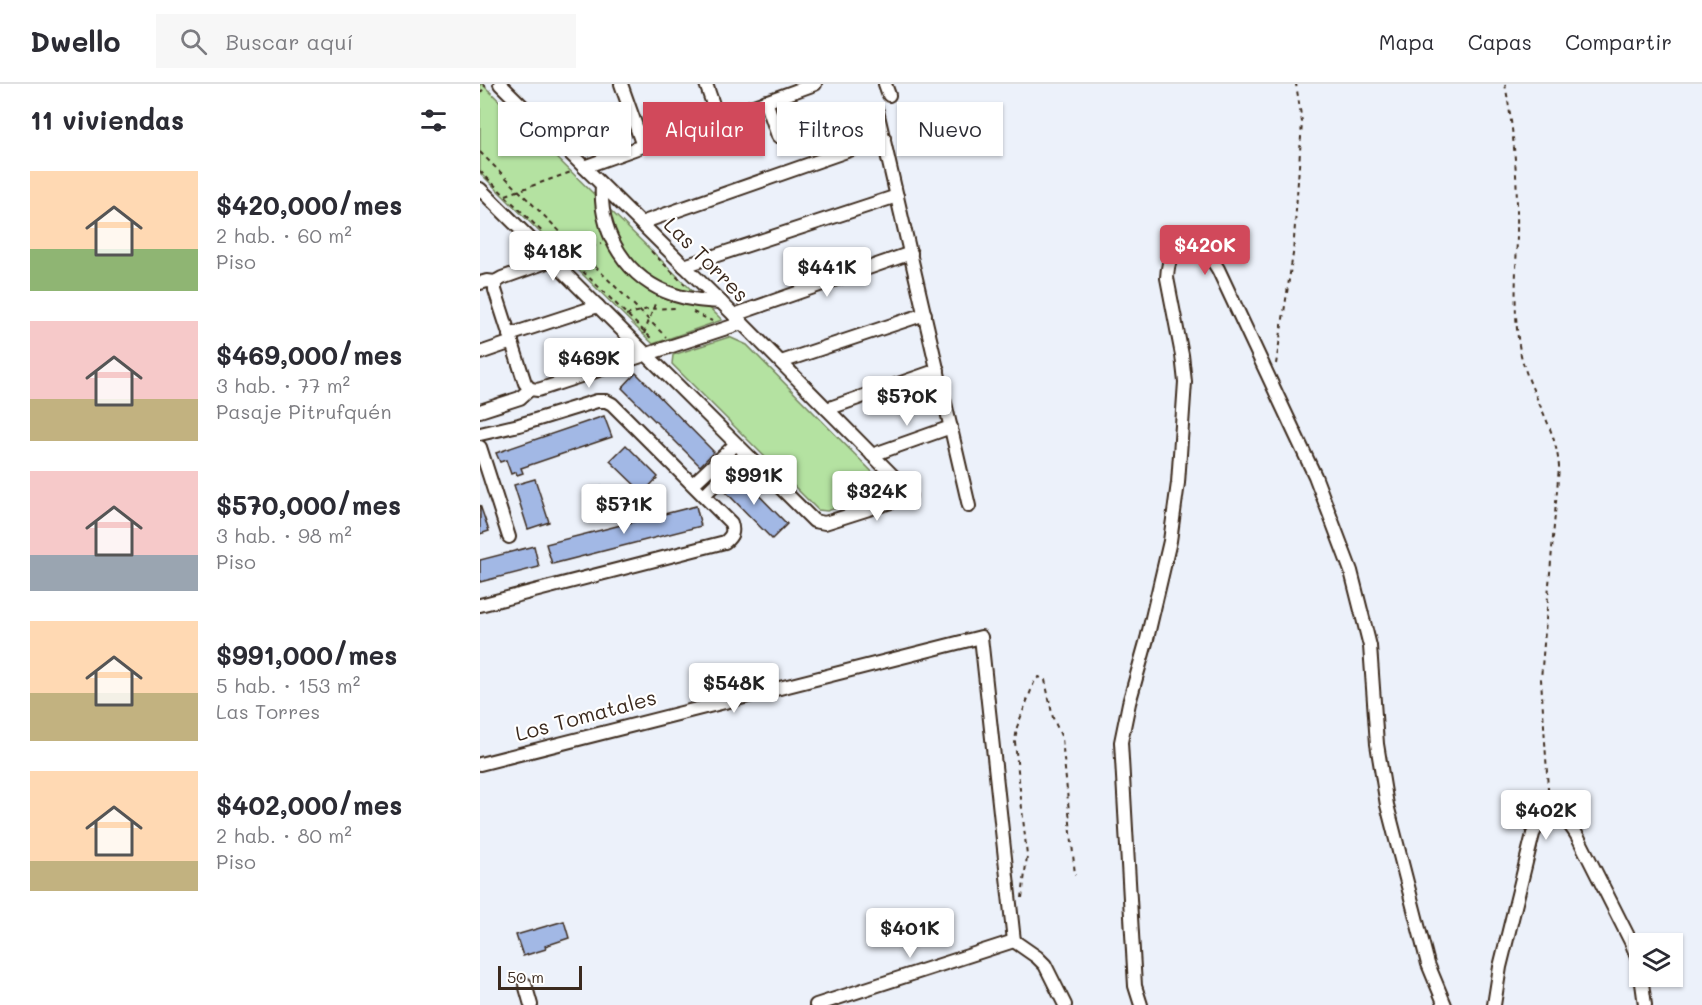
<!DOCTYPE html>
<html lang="es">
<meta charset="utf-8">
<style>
body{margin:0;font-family:Mali,sans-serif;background:#f7f7f7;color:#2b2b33;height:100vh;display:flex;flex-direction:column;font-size:22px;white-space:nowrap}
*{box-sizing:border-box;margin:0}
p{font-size:20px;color:#7c7c81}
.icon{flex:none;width:33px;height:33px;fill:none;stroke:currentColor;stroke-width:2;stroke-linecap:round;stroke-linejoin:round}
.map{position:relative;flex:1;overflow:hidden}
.sheet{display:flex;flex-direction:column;background:#fff;width:480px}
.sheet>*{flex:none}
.top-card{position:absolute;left:18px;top:18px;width:570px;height:54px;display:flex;gap:12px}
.controls{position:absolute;left:1149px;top:849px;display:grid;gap:12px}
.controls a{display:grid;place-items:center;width:54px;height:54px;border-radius:0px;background:#fff;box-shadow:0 2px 4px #0004;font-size:30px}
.scale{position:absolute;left:18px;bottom:15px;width:84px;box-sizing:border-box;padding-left:6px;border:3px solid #3b2a1e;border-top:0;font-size:16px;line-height:21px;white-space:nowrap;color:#3b2a1e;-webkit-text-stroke:4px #fff;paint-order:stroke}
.price{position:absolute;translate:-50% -51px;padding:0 14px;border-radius:6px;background:#fff;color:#222;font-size:20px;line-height:39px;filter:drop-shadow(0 2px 3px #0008)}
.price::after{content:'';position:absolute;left:50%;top:36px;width:18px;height:14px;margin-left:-9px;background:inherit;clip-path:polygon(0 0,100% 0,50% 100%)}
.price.active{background:#d1495b;color:#fff}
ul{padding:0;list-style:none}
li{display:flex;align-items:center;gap:18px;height:150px;padding:0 30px}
li span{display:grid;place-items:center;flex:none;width:168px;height:120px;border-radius:0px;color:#555}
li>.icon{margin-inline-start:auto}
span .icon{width:72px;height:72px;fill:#fffc;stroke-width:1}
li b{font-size:26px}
h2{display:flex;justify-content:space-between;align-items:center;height:72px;padding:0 30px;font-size:26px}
.pill{padding:0 21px;border-radius:0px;background:#fff;box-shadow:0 2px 4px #0004;font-size:21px;line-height:54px}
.pill.active{background:#d1495b;color:#fff}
header{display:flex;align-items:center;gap:36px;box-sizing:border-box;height:84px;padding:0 30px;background:#fff;border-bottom:2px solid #e1e1e2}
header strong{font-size:28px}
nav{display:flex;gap:33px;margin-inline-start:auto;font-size:21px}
.search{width:420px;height:54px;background:#f7f7f7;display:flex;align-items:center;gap:15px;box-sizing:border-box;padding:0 21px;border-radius:0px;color:#7c7c81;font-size:22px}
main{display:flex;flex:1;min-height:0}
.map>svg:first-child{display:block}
.green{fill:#b4e2a1;stroke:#788660;stroke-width:1.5}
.water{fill:#91c8f0;stroke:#6f899c;stroke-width:1.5}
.building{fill:#a2b8e5;stroke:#3b2a1e;stroke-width:1.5}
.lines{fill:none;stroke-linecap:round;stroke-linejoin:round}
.minor-casing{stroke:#3b2a1e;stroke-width:16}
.path{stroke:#3b2a1e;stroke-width:2;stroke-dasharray:4.5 4.5;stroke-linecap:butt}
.minor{stroke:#fff;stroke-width:12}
.labels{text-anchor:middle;stroke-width:4.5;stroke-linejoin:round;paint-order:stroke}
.street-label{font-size:21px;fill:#3b2a1e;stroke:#fff}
</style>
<header>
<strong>Dwello</strong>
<div class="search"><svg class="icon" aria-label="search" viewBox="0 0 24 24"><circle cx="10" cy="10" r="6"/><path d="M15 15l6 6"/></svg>Buscar aquí</div>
<nav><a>Mapa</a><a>Capas</a><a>Compartir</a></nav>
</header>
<main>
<section class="sheet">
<h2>11 viviendas<svg class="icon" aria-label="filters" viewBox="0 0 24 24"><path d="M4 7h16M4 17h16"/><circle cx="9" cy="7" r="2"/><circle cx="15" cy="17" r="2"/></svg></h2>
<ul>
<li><span style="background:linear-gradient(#ffd9b3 65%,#8fb573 0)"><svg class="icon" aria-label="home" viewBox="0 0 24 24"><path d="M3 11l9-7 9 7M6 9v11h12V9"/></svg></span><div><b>$420,000/mes</b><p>2 hab. · 60 m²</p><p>Piso</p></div></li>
<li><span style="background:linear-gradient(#f6c9c9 65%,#c2b280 0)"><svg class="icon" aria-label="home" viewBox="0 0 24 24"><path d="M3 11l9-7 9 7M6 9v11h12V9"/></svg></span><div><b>$469,000/mes</b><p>3 hab. · 77 m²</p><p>Pasaje Pitrufquén</p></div></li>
<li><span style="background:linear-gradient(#f6c9c9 70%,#9aa5b1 0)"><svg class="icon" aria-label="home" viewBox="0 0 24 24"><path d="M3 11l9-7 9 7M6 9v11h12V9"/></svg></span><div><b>$570,000/mes</b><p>3 hab. · 98 m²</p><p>Piso</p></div></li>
<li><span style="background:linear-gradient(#ffd9b3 60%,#c2b280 0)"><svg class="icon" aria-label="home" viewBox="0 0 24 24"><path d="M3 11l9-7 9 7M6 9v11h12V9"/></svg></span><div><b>$991,000/mes</b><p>5 hab. · 153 m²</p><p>Las Torres</p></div></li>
<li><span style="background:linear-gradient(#ffd9b3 75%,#c2b280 0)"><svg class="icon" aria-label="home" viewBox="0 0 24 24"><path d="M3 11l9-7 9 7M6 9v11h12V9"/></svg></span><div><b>$402,000/mes</b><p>2 hab. · 80 m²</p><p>Piso</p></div></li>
</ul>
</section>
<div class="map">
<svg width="1222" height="921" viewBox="0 0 1222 921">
<rect width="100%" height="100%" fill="#ecf1fa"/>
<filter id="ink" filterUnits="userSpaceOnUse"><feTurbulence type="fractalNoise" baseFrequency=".0167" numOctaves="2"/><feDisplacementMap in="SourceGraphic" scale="12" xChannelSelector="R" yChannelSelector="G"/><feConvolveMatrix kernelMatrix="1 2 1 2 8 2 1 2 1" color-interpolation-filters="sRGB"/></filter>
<g filter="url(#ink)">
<!-- green -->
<g class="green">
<path d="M 0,0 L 2,0 L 242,236 L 173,260 L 0,89 Z"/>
<path d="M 249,253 L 267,261 L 408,404 L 407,408 L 347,427 L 338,426 L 192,280 L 193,271 Z"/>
</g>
<!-- water -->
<path class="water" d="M 123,402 L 129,421 L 119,425 L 112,405 Z"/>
<!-- building -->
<g class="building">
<path d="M 156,289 L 234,368 L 220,382 L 142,304 Z"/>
<path d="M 124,332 L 132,353 L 41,384 L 43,389 L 37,391 L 36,388 L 31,390 L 26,376 L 20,378 L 16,369 Z"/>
<path d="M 146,361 L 178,393 L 163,409 L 130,377 Z"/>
<path d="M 257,389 L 307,440 L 292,455 L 242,404 Z"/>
<path d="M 55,395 L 69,438 L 48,445 L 34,401 Z"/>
<path d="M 0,421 L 9,447 L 0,450 Z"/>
<path d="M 216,422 L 221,442 L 72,480 L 66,460 Z"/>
<path d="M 54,462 L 59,483 L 0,498 L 0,476 Z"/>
<path d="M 84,837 L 89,854 L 65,862 L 66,865 L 43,872 L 36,851 Z"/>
</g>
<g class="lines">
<!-- minor casing -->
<g class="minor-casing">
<g id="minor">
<path d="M 141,0 L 163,62"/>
<path d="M 226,0 L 238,35"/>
<path d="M 405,0 L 409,11"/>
<path d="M 286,17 L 298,52"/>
<path d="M 397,27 L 489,422"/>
<path d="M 104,83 L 335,0"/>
<path d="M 122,101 C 119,150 147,196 195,211 C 210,216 225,217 241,218"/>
<path d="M 0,105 L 334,437 L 345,439 L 430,412 L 429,408 L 254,231 L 20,0"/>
<path d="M 161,139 L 404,54"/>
<path d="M 204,182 L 417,112"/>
<path d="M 15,198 L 15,206 L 45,299 L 50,305"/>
<path d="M 0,199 L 7,197 L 15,198 L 22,194 L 72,176"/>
<path d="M 254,231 L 431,169"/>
<path d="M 29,251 L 118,222"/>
<path d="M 0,269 L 32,258"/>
<path d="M 301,278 L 445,230"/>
<path d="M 347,325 L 458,286"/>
<path d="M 0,327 L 40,314 L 50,305 L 58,306 L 262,239"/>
<path d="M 0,350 L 39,341 L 117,317 L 126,317 L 132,320 L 251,439 C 254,448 252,452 245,458 L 0,521"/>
<path d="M 0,363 L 29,453"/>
<path d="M 392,371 L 471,343"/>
<path d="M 213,400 L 256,360"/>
<path d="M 224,411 L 266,370"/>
<path d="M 0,680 L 501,553 L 534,857"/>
<path d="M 534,857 L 557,873 L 565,881 L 585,921"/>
<path d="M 1161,892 L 1165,921"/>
<path d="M 45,900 L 51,921"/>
<path d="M 336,921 L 534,857"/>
<path d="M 661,921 L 655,902 L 641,658 L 649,619 L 667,555 L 690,457 L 698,399 L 705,298 L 702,271 L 687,194 C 688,175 691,170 708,161 C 724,165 730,172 738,185 L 835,392 L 871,487 L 890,562 L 897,660 L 907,721 L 948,880 L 965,921"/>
<path d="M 1014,921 L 1020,883 L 1053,750 L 1059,739 L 1070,731 C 1086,734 1091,741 1099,755 L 1152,860 L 1160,881"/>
</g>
</g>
<!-- path -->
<g class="path">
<path d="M 3,0 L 10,6"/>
<path d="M 1025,0 C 1033,42 1037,85 1037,128 C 1038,173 1032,217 1039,261 C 1046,306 1076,339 1079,383 L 1061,595 L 1069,720"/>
<path d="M 0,9 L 6,2"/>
<path d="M 0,68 L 186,253"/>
<path d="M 0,87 L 173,256"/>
<path d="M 26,111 L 91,88"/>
<path d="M 171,167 L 205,201"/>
<path d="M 86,172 L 121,160"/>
<path d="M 213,228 L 232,237"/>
<path d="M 146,231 L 168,225 L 196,224"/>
<path d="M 164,250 L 176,217"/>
<path d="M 796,280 L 813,170 L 822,38 L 816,0"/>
<path d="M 542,814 L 547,772 L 535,658 L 537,643 L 555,596 L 559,593 L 565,596 L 573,634 L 582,654 L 595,791"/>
</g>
<!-- minor -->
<use href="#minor" class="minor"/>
</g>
</g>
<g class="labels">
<!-- street labels -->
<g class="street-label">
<text transform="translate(226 176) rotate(45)" y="7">Las Torres</text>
<text transform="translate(106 632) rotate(-15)" y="7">Los Tomatales</text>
</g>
</g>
</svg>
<div class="controls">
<a><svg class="icon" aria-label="layers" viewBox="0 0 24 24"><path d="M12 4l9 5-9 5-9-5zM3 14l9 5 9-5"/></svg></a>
</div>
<div class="scale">50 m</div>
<b class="price active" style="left:725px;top:192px">$420K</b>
<b class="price" style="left:73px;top:198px">$418K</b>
<b class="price" style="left:347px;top:214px">$441K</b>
<b class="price" style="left:109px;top:305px">$469K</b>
<b class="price" style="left:427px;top:343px">$570K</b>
<b class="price" style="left:274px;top:422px">$991K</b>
<b class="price" style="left:397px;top:438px">$324K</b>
<b class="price" style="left:144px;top:451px">$571K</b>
<b class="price" style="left:254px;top:630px">$548K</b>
<b class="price" style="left:1066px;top:757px">$402K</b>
<b class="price" style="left:430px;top:875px">$401K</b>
<div class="top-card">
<a class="pill">Comprar</a>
<a class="pill active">Alquilar</a>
<a class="pill">Filtros</a>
<a class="pill">Nuevo</a>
</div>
</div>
</main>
